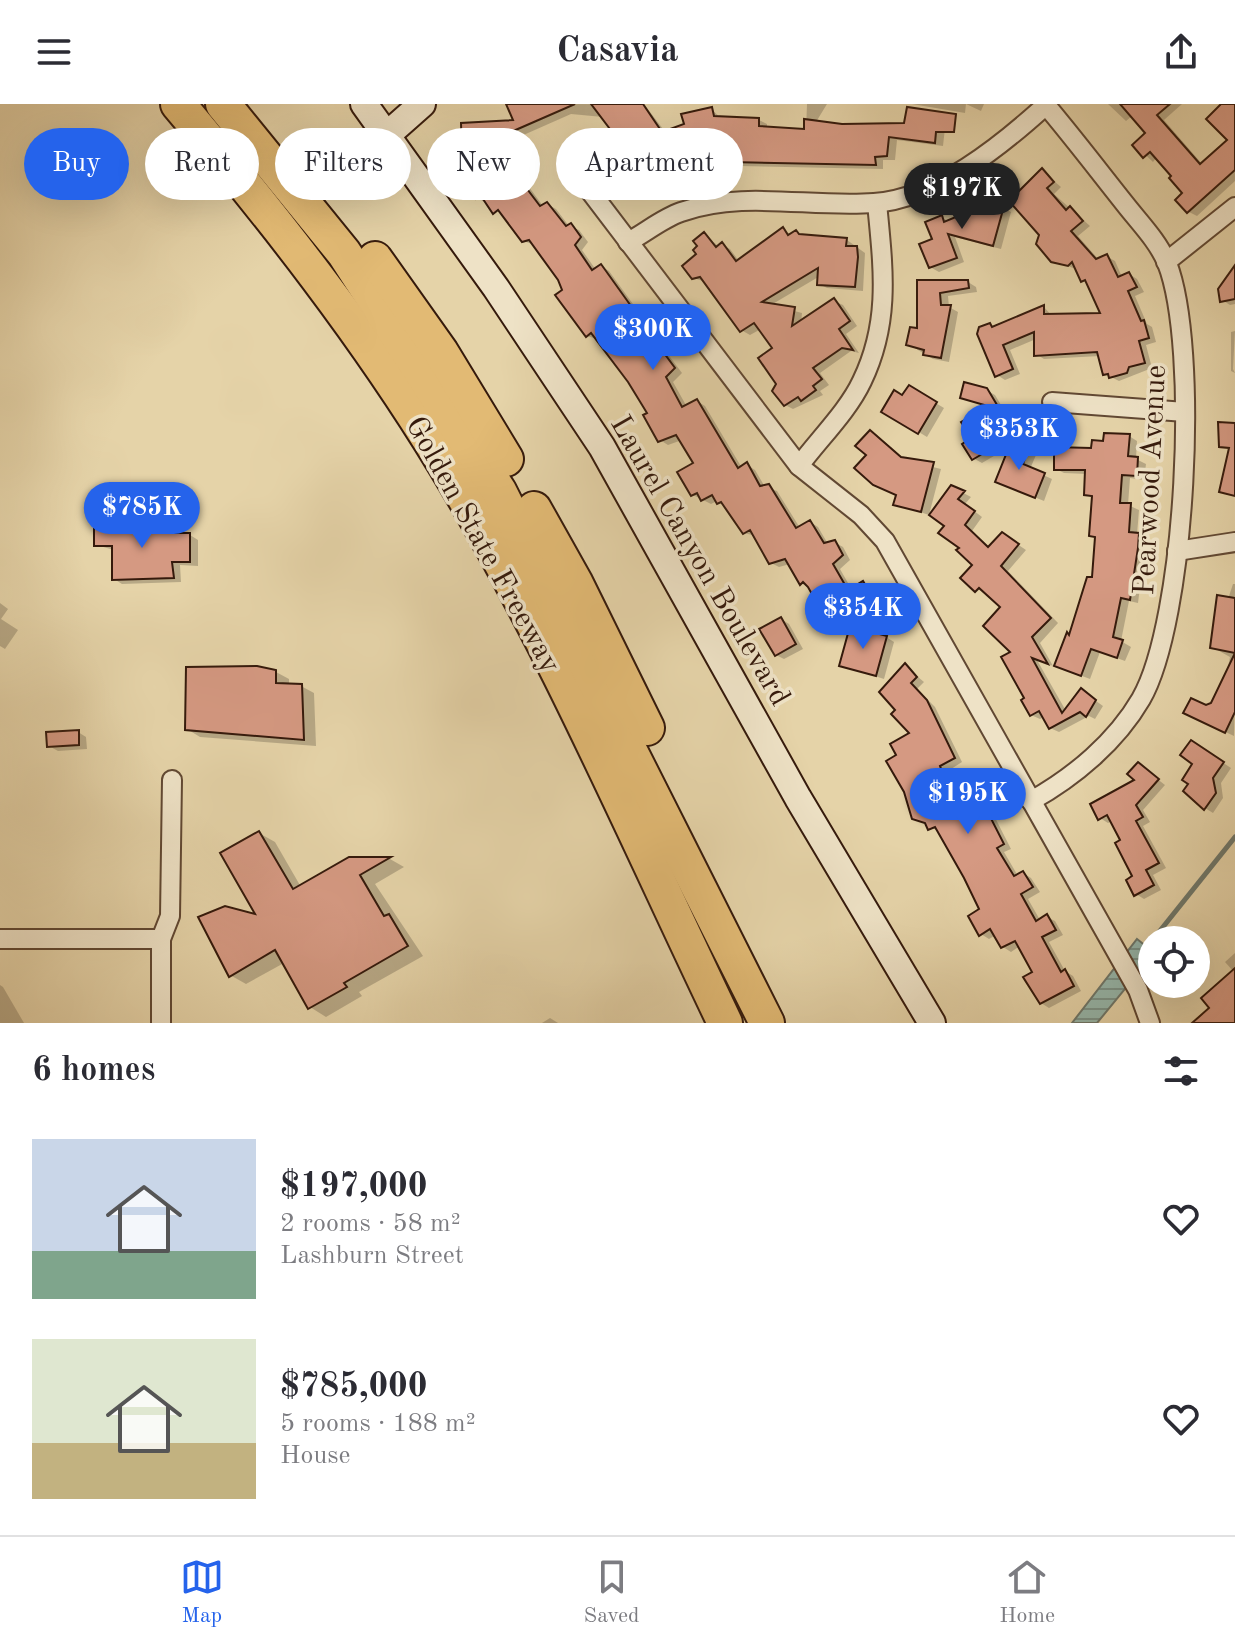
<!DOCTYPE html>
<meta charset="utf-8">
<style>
body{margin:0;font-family:"Old Standard TT",serif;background:#f2f2f3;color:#2b2b33;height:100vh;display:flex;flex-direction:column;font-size:30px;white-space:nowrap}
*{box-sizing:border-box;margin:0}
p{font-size:26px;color:#7c7c81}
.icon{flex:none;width:44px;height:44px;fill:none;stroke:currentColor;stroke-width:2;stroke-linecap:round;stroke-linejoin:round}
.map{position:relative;height:919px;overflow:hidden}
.drawer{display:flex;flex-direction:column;background:#fff;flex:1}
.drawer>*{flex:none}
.banner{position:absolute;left:24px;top:24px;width:800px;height:72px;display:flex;gap:16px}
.buttons{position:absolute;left:1138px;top:822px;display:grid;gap:16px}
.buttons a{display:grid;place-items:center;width:72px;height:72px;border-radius:50%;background:#fff;box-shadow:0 8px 32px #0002;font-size:40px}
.price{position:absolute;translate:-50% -68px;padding:0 18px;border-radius:28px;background:#2563eb;color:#fff;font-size:26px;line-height:52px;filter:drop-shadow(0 2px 4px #0008)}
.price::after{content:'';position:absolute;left:50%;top:48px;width:24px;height:18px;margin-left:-12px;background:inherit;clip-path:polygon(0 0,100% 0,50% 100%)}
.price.selected{background:#222;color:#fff}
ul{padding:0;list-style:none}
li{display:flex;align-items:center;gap:24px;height:200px;padding:0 32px}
li span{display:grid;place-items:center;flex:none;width:224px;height:160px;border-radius:0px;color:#555}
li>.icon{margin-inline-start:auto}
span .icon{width:96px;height:96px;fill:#fffc;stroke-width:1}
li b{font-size:34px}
h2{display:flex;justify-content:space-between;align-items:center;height:96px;padding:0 32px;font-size:34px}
.pill{padding:0 28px;border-radius:36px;background:#fff;box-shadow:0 8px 32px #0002;font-size:28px;line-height:72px}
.pill.selected{background:#2563eb;color:#fff}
header{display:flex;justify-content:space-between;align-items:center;height:104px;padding:0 32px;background:#fff;font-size:36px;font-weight:600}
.tabs{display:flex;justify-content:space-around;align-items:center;height:112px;border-top:2px solid #e1e1e2;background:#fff;font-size:22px;color:#7c7c81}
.tabs a{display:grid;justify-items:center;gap:4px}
.tabs .selected{color:#2563eb}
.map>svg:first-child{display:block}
.water{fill:url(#water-rules);stroke:#6f786b;stroke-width:2}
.shadow{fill:#0003}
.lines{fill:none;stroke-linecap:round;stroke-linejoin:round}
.stream{stroke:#6f786b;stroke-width:5}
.building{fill:#d59982;stroke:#351a0c;stroke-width:2}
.street-casing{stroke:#614833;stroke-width:22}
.secondary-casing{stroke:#351a0c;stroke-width:30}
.highway-casing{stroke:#351a0c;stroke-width:38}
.street{stroke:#eee2c6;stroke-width:18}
.secondary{stroke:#eee2c6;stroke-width:26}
.highway{stroke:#e2ba74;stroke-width:34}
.labels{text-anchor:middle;stroke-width:7;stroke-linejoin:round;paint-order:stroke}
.street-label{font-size:30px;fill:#351a0c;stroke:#eee2c6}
</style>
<header><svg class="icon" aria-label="menu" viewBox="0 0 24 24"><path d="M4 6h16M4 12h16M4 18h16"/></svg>Casavia<svg class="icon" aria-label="share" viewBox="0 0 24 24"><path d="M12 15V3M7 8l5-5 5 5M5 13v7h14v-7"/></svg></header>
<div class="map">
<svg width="1235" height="919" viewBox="0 0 1235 919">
<defs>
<pattern id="water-rules" width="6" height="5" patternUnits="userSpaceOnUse" patternTransform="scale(2)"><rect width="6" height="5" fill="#96b7ab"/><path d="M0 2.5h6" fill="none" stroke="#7b948a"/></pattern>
</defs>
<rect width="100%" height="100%" fill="#e5d3a8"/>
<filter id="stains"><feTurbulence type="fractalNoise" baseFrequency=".0025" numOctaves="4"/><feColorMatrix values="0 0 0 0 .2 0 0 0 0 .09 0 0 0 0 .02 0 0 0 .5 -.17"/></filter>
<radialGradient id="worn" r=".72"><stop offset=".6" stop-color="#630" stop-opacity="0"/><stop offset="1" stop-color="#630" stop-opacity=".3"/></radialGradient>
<!-- water -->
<path class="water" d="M 1137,835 L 1152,847 L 1152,852 L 1097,919 L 1072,919 Z"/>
<!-- shadow -->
<g class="shadow">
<path d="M 508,0 L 644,0 L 666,29 L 687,22 L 711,5 L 721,14 L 759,16 L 767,20 L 767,25 L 806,27 L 807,0 L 827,0 L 816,18 L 841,22 L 945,24 L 943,42 L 897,36 L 895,56 L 883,56 L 883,65 L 740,62 L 732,57 L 732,46 L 722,46 L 678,59 L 683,67 L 676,72 L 680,77 L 655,89 L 639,83 L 625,42 L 603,13 L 571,10 L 519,33 L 520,71 L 543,102 L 547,100 L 556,105 L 569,122 L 579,126 L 588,138 L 582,146 L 596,166 L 601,162 L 609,167 L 638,207 L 624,217 L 637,235 L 647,228 L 655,233 L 682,269 L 673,278 L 687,303 L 697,297 L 705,302 L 742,364 L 747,361 L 755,366 L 765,383 L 777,387 L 800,424 L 810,418 L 818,423 L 828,440 L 834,438 L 843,443 L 850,456 L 840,465 L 852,486 L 863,479 L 871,484 L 881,500 L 878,504 L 852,519 L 846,515 L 837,520 L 829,516 L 811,485 L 801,479 L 790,460 L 779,463 L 771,459 L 756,432 L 744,429 L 727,404 L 717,397 L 711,400 L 693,391 L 695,360 L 682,336 L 668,341 L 660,336 L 650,309 L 629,277 L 597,235 L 587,232 L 560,175 L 535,141 L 523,137 L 505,111 L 478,94 L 505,57 L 472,57 L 464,52 L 516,17 Z"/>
<path d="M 912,0 L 984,0 L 981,7 L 966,0 L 965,9 Z"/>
<path d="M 1108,0 L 1182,0 L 1164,16 L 1203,61 L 1229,36 L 1224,0 L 1235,0 L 1235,77 L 1197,112 L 1189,108 L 1178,96 L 1185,89 L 1174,72 L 1157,53 L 1153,58 L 1135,41 L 1148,29 L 1132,12 L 1126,17 Z"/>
<path d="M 1042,67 L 1061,83 L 1054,90 L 1090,122 L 1078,132 L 1099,156 L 1106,152 L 1115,157 L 1122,173 L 1129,170 L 1137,175 L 1144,188 L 1135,192 L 1147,220 L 1152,223 L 1156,238 L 1146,241 L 1152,264 L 1119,277 L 1105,270 L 1100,252 L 1044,255 L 1036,250 L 1036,235 L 1010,246 L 1020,270 L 1005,276 L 997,271 L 990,221 L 995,224 L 1044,203 L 1052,212 L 1103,211 L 1089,180 L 1083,176 L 1078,166 L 1053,156 Z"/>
<path d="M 1003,104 L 1011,108 L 1001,145 L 955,133 L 964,158 L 939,168 L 930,163 L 942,113 L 949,118 L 977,105 Z"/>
<path d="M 783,126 L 792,131 L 796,128 L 804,133 L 847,136 L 865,149 L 863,187 L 827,184 L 819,180 L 820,172 L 771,201 L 802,209 L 801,219 L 834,197 L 843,201 L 857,222 L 846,230 L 859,249 L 851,247 L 820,269 L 829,281 L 820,287 L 823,291 L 793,305 L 785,301 L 775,244 L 761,225 L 750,231 L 741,226 L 703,177 L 693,174 L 705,130 L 719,143 L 722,141 L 730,145 L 739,157 Z"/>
<path d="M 1235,165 L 1235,200 L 1230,201 L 1222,196 Z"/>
<path d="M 919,178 L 968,178 L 976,183 L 977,188 L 948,192 L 949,203 L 958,208 L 949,258 L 933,255 L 908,240 L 919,227 Z"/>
<path d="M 1235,227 L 1233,265 L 1235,269 L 1231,267 L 1231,228 Z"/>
<path d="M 909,283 L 944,304 L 927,333 L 884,307 L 903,293 Z"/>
<path d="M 986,286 L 995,291 L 1010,316 L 1002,321 L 1013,341 L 1036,351 L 1030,365 L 1052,375 L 1044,397 L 1005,381 L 1011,342 L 982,359 L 973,354 L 974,335 L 990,303 L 962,293 Z"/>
<path d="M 870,329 L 904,356 L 941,365 L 929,411 L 896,400 L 898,391 L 869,351 Z"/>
<path d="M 1129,332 L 1137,337 L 1136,355 L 1146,360 L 1144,376 L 1130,374 L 1128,401 L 1139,406 L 1137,431 L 1146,436 L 1138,499 L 1129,497 L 1121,537 L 1131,543 L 1125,557 L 1100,548 L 1090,575 L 1056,562 L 1094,476 L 1094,395 L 1086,390 L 1087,370 L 1064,369 L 1056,365 L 1105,339 Z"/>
<path d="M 952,383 L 971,393 L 965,400 L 982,413 L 972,427 L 990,444 L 1010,435 L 1026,446 L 1008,467 L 1058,519 L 1040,539 L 1053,562 L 1037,556 L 1066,607 L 1089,592 L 1103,602 L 1095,615 L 1089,612 L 1059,628 L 1050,624 L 1044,613 L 1040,615 L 1031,611 L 1003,503 L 963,474 L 975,461 L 946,421 Z"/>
<path d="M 139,419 L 148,424 L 149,431 L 190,431 L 198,436 L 198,462 L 180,461 L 181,478 L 122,480 L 114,475 L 114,446 L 96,441 L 105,424 Z"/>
<path d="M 1233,480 L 1235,480 L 1235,572 L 1227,568 L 1230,553 L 1212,543 Z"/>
<path d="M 0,499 L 8,505 L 1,515 L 18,526 L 5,545 L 0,542 Z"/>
<path d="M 781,515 L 789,520 L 803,545 L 784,555 L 776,551 Z"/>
<path d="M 886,533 L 894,538 L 884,575 L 841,561 Z"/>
<path d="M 905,562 L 924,578 L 917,585 L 935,603 L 962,658 L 948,667 L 956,688 L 973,681 L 981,686 L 1011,745 L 1004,748 L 1018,772 L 1023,769 L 1031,774 L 1040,788 L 1028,795 L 1040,816 L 1047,813 L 1055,817 L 1063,831 L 1049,838 L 1065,867 L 1073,872 L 1081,887 L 1049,904 L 1041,899 L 1035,868 L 1020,842 L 1011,848 L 1003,843 L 996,831 L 989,835 L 981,830 L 982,806 L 940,728 L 914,714 L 899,652 L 912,630 L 898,606 Z"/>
<path d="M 276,568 L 289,575 L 289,582 L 301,582 L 314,589 L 316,642 L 200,633 L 187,625 Z"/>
<path d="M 1219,585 L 1235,593 L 1234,632 L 1194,613 L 1207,603 Z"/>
<path d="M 78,628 L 86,633 L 87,645 L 58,647 L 49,642 Z"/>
<path d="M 1199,643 L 1231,664 L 1221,679 L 1223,694 L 1213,709 L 1205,704 L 1195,660 Z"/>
<path d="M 1138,660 L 1165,681 L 1143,706 L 1150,718 L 1143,722 L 1166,764 L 1153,771 L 1161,786 L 1144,795 L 1136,790 L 1135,773 L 1123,737 L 1112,717 L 1108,719 L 1100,714 L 1138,676 Z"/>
<path d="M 259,729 L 275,738 L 301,783 L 350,755 L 390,755 L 404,763 L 375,780 L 423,852 L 359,888 L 362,892 L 326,913 L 310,903 L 284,859 L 246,880 L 230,871 L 259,814 Z"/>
<path d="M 1235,849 L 1235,919 L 1203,919 L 1234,868 L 1225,858 Z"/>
<path d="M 0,881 L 3,883 L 24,919 L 0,919 Z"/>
<path d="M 550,914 L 558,919 L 542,919 Z"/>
</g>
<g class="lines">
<!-- stream -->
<path class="stream" d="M 1147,843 L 1235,733"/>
</g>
<!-- building -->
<g class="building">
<path d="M 506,0 L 575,0 L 511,28 L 512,65 L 540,102 L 547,98 L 566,122 L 571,119 L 581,133 L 575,141 L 592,166 L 601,160 L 631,202 L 618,212 L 634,235 L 647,226 L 675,264 L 666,273 L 682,303 L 697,295 L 738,364 L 747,358 L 760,382 L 769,380 L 796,424 L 810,416 L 824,439 L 835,436 L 843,451 L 833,460 L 848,486 L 863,477 L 873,494 L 870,500 L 842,516 L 839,510 L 827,517 L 808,483 L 803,478 L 800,481 L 785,455 L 769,460 L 750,426 L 743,430 L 721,398 L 717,400 L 712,391 L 701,397 L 697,389 L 691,392 L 677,368 L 693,359 L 676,331 L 658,338 L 643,311 L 647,309 L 628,278 L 591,229 L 586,233 L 555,191 L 562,186 L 558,176 L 529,136 L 522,138 L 498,106 L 493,110 L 481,92 L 476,95 L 467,82 L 507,53 L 462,54 L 461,19 L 513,16 Z"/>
<path d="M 591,0 L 643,0 L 662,28 L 684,20 L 681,10 L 712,3 L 714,12 L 759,14 L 759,22 L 804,25 L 804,15 L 842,20 L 904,19 L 907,3 L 956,10 L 954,28 L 936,28 L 935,39 L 889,33 L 887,52 L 875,53 L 876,61 L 730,58 L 730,42 L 713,42 L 671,55 L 676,62 L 669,67 L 673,72 L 645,86 L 642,82 L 638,85 L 629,72 L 631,70 L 614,47 L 622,41 Z"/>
<path d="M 1120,0 L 1170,0 L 1157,11 L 1200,60 L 1227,36 L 1206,15 L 1221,0 L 1235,0 L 1235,66 L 1187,109 L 1175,96 L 1182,89 L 1169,74 L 1171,72 L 1150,48 L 1143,54 L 1132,41 L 1145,29 Z"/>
<path d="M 1042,64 L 1054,78 L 1047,84 L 1066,106 L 1070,102 L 1083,117 L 1071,127 L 1096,155 L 1107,150 L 1118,173 L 1129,168 L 1137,183 L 1128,187 L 1141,217 L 1144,216 L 1149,234 L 1139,237 L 1145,259 L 1129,263 L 1127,269 L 1109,274 L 1108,270 L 1103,271 L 1097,248 L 1034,252 L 1034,228 L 1003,241 L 1013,265 L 995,273 L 977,230 L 979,223 L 990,219 L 992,223 L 1044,201 L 1044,210 L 1100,209 L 1085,176 L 1081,178 L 1072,158 L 1068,162 L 1051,158 L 1036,140 L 1039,131 L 1009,97 Z"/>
<path d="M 978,95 L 1004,102 L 993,142 L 948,130 L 957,154 L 929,164 L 919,140 L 932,135 L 925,118 L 942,111 L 944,118 L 963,110 L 966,100 L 976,103 Z"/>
<path d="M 783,123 L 788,131 L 796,126 L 799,130 L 847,134 L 846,142 L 857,142 L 858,153 L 855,183 L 817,181 L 818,164 L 762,198 L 795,203 L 792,222 L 834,194 L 850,217 L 839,225 L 853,246 L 842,244 L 813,264 L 822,275 L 813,282 L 816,286 L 801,297 L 798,293 L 784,302 L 772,287 L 776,280 L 758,254 L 772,244 L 754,219 L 740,228 L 700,173 L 692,175 L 682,162 L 696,150 L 693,146 L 697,142 L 693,137 L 704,128 L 716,143 L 722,138 L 736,157 Z"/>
<path d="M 1235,161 L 1235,195 L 1220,198 L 1218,185 Z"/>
<path d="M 917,176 L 968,176 L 969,184 L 940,189 L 941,201 L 951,201 L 941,254 L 923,251 L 924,246 L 906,241 L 910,223 L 917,224 Z"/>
<path d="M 964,278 L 987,284 L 1003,311 L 995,316 L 1006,336 L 972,356 L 962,340 L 971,334 L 961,318 L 988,302 L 960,294 Z"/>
<path d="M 909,281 L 937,298 L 918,330 L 881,308 L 894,286 L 902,291 Z"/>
<path d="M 1218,318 L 1235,319 L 1235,392 L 1219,388 L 1229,344 L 1219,343 Z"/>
<path d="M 870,326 L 901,353 L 934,358 L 921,408 L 893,401 L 896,391 L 873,381 L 854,364 L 866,351 L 855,342 Z"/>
<path d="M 1104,329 L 1130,330 L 1128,352 L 1138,353 L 1137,372 L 1122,371 L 1120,399 L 1131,399 L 1129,428 L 1139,429 L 1138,444 L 1130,496 L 1121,494 L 1113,533 L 1123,536 L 1117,554 L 1091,545 L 1081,572 L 1054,562 L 1067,528 L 1069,531 L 1087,473 L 1092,473 L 1095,433 L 1089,432 L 1092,392 L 1084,391 L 1085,366 L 1054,366 L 1054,343 L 1091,344 L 1092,336 L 1103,337 Z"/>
<path d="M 1011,338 L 1028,345 L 1023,360 L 1045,369 L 1035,394 L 995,378 Z"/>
<path d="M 951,381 L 965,387 L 958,395 L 975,407 L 965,421 L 988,443 L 1002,428 L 1019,440 L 1001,462 L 1051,514 L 1032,533 L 1048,560 L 1032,554 L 1062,609 L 1081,584 L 1096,596 L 1086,613 L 1080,608 L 1049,625 L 1039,607 L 1030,612 L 1021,596 L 1024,594 L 1001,553 L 1010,548 L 983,522 L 1000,503 L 979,484 L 975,488 L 960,474 L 972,461 L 956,446 L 959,444 L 938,429 L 944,422 L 929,411 Z"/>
<path d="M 103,417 L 140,417 L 141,429 L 190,429 L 190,458 L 172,458 L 174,474 L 112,476 L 112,442 L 94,442 L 94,422 L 103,422 Z"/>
<path d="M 1217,491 L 1235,494 L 1235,549 L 1210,544 Z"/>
<path d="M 781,513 L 796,540 L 775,552 L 759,525 Z"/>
<path d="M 850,522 L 887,532 L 876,572 L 839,562 Z"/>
<path d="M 1235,549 L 1235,608 L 1225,629 L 1183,609 L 1191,594 L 1206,601 L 1211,599 Z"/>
<path d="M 905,559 L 917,573 L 911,579 L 927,596 L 955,654 L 940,662 L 950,688 L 973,679 L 1004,740 L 997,744 L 1014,772 L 1023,767 L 1033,783 L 1021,790 L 1036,817 L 1047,810 L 1056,826 L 1042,833 L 1061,868 L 1065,865 L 1074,882 L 1040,900 L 1023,873 L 1032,868 L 1015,837 L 1001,844 L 990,825 L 979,832 L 968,812 L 979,805 L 964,774 L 935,723 L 928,726 L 925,719 L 912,715 L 904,688 L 886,657 L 896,651 L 890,640 L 909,629 L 891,610 L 895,606 L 879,588 Z"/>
<path d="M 257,562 L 276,566 L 276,579 L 302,580 L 304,636 L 185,626 L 186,563 Z"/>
<path d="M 79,626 L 79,641 L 47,643 L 46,628 Z"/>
<path d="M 1191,636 L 1224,658 L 1213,674 L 1216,689 L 1204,706 L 1183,687 L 1188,680 L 1182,676 L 1192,660 L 1180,651 Z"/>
<path d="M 1138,658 L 1159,675 L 1136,701 L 1143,713 L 1136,717 L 1159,759 L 1146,766 L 1154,781 L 1134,792 L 1126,776 L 1132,772 L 1115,739 L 1120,736 L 1107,711 L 1098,716 L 1090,700 L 1134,676 L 1127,670 Z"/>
<path d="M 259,727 L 293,785 L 349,753 L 391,753 L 360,771 L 384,812 L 389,810 L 408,842 L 344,879 L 347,883 L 308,905 L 275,846 L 229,873 L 198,813 L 225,802 L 255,810 L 220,749 Z"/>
<path d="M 1235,864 L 1235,919 L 1192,919 L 1209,904 L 1201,894 Z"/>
</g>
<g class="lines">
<!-- street casing -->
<g class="street-casing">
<g id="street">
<path d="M 571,62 L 799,362 L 861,411 L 885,437 L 1138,886 L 1150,919"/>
<path d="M 628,138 C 645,129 663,114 681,108 C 744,86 809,104 874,99 C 936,95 1002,41 1046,1"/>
<path d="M 1166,158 L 1235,103"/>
<path d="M 1052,298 L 1185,308"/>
<path d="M 799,362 C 819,335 848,307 862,277 C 891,217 883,163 877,99"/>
<path d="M 1177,447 L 1235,438"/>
<path d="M 1031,697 C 1074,673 1116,638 1141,595 C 1186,517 1200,243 1167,159 C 1158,137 1139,118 1125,100 C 1098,66 1072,32 1045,0"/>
<path d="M 0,835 L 161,835"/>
<path d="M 161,919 L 161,835 L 170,812 L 172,676"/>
</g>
</g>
<!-- secondary casing -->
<g class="secondary-casing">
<g id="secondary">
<path d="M 364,0 L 496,184 L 602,343 L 798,694 L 932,919"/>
<path d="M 387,31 L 422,0"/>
</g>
</g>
<!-- highway casing -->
<g class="highway-casing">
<g id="highway">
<path d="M 178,0 C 274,114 366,231 444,359 C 552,537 635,731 725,919"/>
<path d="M 223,0 L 344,149 L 499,387 L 767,919"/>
<path d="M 375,155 L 441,248 L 506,355"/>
<path d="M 534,405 L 575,478 L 647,624"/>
</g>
</g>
<!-- street -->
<use href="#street" class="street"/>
<!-- secondary -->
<use href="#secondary" class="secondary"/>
<!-- highway -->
<use href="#highway" class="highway"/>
</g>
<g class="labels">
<!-- street labels -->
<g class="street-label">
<text transform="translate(1149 376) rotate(-87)" y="10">Pearwood Avenue</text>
<text transform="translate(484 440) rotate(61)" y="10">Golden State Freeway</text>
<text transform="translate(701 456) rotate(60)" y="10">Laurel Canyon Boulevard</text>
</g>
</g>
<rect width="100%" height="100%" filter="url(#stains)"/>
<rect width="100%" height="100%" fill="url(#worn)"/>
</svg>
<div class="buttons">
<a><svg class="icon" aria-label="locate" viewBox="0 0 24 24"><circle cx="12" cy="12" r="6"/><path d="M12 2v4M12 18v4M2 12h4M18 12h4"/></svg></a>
</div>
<b class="price selected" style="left:962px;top:127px">$197K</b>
<b class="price" style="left:653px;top:268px">$300K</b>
<b class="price" style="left:1019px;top:368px">$353K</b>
<b class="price" style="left:142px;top:446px">$785K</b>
<b class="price" style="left:863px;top:547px">$354K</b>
<b class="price" style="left:968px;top:732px">$195K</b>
<div class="banner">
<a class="pill selected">Buy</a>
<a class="pill">Rent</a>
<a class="pill">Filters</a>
<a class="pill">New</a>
<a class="pill">Apartment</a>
</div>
</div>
<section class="drawer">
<h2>6 homes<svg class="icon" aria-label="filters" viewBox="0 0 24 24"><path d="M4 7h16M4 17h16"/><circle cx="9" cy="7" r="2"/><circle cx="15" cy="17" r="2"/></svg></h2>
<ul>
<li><span style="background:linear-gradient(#c9d6e8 70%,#7fa58c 0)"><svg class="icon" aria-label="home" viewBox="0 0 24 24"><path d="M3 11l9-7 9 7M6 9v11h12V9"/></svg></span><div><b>$197,000</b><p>2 rooms · 58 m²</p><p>Lashburn Street</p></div><svg class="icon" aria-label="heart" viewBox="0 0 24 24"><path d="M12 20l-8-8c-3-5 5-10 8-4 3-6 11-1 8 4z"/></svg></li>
<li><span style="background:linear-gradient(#dfe7d0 65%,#c2b280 0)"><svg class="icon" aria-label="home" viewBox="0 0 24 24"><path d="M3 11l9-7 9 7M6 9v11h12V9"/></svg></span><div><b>$785,000</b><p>5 rooms · 188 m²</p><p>House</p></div><svg class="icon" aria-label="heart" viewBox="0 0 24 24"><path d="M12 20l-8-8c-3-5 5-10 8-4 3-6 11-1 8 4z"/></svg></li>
</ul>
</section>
<nav class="tabs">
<a class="selected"><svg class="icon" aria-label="map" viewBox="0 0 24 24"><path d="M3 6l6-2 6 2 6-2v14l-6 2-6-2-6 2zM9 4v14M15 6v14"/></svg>Map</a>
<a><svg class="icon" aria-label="saved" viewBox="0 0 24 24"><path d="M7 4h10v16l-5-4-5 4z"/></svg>Saved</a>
<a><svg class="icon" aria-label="home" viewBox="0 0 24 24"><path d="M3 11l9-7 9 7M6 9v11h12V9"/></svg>Home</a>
</nav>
